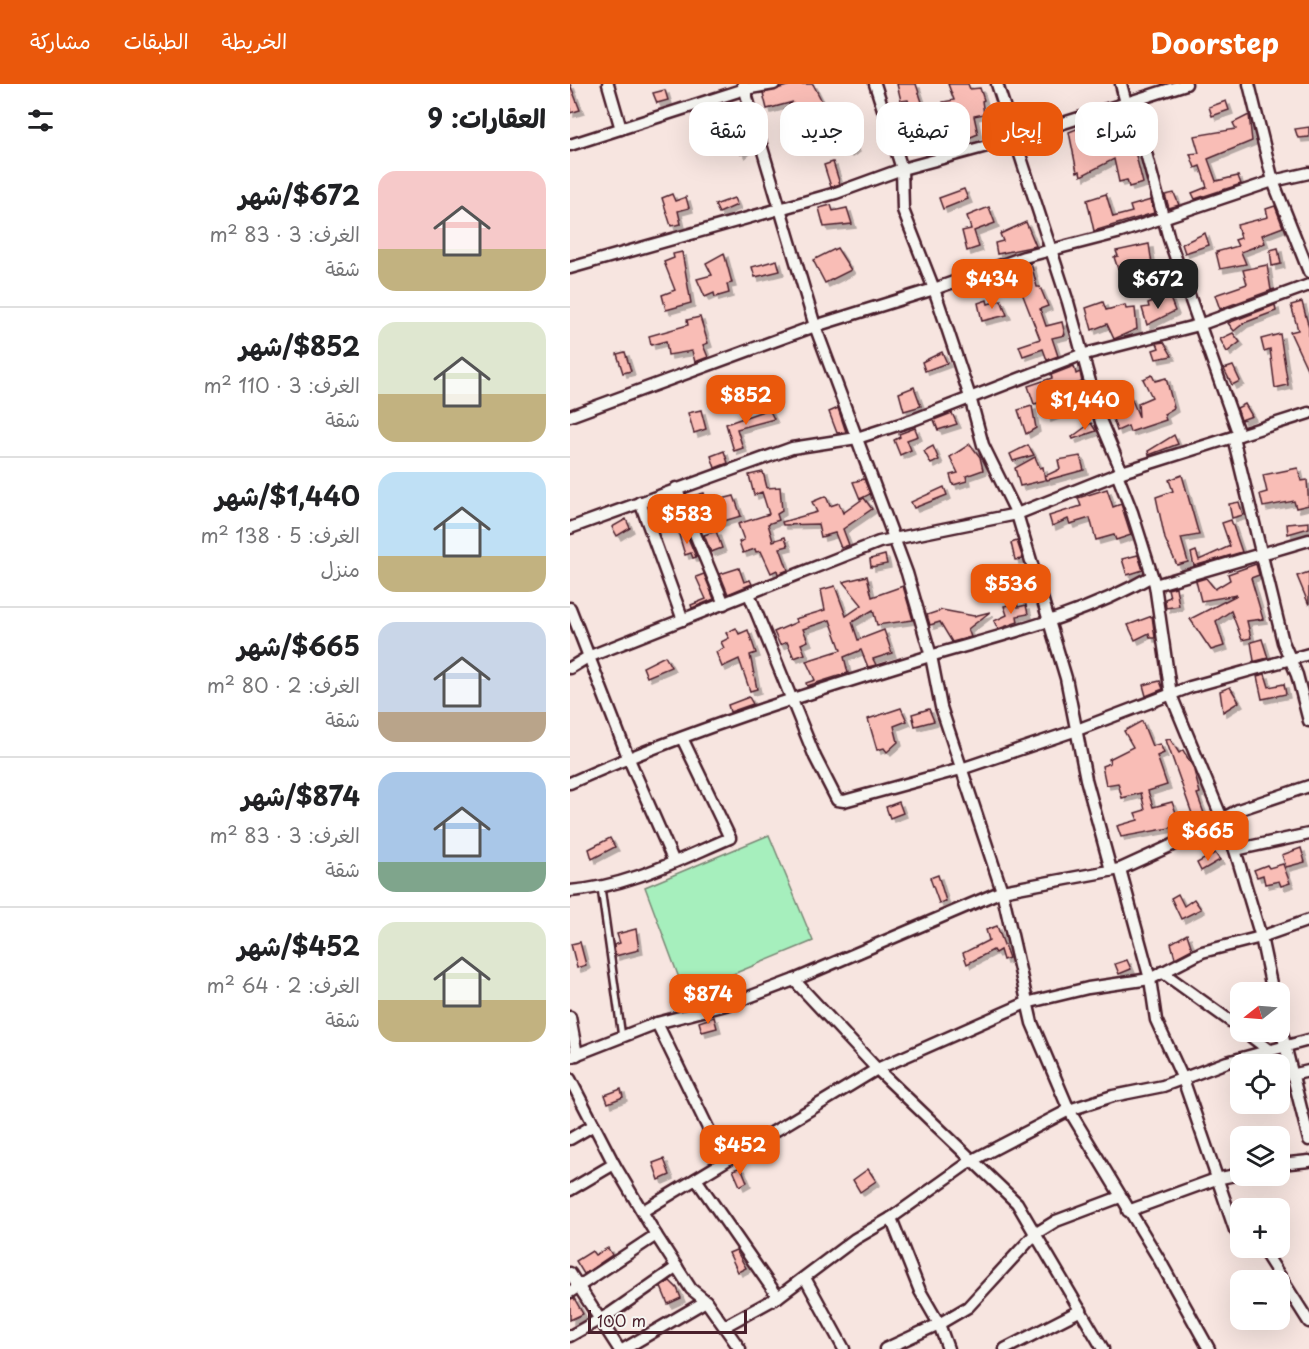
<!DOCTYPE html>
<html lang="ar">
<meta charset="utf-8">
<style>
body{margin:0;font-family:"Playpen Sans","Playpen Sans Arabic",sans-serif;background:#f2f2f2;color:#202124;direction:rtl;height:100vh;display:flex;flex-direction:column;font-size:22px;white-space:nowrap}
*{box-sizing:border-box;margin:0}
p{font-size:20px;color:#757577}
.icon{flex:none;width:33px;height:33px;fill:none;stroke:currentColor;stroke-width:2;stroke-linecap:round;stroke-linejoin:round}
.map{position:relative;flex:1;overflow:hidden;direction:ltr}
.side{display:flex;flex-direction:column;background:#fff;width:570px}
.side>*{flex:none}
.banner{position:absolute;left:18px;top:18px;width:570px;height:54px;direction:rtl;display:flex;gap:12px}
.needle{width:39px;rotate:253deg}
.buttons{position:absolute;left:660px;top:898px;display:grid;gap:12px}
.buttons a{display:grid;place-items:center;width:60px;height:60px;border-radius:12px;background:#fff;box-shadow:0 6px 24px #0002;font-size:30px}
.scale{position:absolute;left:18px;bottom:15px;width:159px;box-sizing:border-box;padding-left:6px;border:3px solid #4a1f2b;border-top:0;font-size:16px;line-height:21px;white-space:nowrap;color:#4a1f2b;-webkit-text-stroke:4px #f6f6f2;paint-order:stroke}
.price{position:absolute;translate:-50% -51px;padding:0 14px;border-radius:12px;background:#ea580c;color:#fff;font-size:20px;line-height:39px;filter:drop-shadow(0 2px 3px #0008)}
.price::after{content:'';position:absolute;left:50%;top:36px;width:18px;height:14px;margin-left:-9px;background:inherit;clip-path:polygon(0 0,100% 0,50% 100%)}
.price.current{background:#222;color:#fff}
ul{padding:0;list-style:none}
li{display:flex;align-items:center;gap:18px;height:150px;padding:0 24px}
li+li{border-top:2px solid #e0e0e0}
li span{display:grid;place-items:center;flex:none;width:168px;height:120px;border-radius:18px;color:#555}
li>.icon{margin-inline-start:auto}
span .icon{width:72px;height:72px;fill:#fffc;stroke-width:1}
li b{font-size:26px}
h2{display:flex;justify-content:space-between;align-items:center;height:72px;padding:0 24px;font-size:26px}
.tag{padding:0 21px;border-radius:18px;background:#fff;box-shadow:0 6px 24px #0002;font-size:21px;line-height:54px}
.tag.current{background:#ea580c;color:#fff}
header{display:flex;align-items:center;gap:36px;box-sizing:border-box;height:84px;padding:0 30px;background:#ea580c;color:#fff}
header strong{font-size:28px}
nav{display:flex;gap:33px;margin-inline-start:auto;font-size:21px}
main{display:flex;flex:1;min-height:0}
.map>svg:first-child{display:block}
.green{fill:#a6efbd;stroke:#788774;stroke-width:1.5}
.building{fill:#f9bdb6;stroke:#4a1f2b;stroke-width:1.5;filter:url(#shadow)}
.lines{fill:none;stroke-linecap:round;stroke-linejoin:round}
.lane-casing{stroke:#4a1f2b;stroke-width:10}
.street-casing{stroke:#4a1f2b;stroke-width:15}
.lane{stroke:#f6f6f2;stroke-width:5}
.street{stroke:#f6f6f2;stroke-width:10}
</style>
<header>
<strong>Doorstep</strong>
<nav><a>الخريطة</a><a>الطبقات</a><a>مشاركة</a></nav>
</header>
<main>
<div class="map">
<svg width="739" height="1265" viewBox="0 0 739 1265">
<defs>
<filter id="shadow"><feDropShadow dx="4" dy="4" stdDeviation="0" flood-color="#0004"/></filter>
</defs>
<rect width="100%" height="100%" fill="#f7e5e0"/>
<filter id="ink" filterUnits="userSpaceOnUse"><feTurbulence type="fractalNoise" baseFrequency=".0167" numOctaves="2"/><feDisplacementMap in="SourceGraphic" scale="12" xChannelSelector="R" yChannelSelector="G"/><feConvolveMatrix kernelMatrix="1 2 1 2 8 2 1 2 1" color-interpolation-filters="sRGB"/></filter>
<g filter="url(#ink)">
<!-- green -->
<path class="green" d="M 199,751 L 243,857 L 115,910 L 75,803 Z"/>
<!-- building -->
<g class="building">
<path d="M 0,0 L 10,26 L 0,29 Z"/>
<path d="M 224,0 L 243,0 L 255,23 L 268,22 L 270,50 L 274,46 L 286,64 L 278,69 L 267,53 L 252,61 L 249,56 L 235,61 L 219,21 L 223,18 L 197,25 L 193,9 Z"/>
<path d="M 327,0 L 346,0 L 354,24 L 342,28 L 338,16 L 331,17 Z"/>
<path d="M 378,0 L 398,0 L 400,5 L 410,4 L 414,16 L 412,17 L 414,30 L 404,32 L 408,50 L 396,55 L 394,49 L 387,50 L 363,57 L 359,41 L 369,38 L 367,30 L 376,28 L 373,18 L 384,16 Z"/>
<path d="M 95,6 L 98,16 L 87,19 L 83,9 Z"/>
<path d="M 656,17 L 659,26 L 642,32 L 639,23 Z"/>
<path d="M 679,31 L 682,57 L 638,75 L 646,97 L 668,92 L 671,100 L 625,115 L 622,109 L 637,103 L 630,82 L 625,84 L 620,70 L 629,69 L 624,52 L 666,45 L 663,39 Z"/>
<path d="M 150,36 L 152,44 L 135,50 L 131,41 Z"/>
<path d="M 525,42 L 535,65 L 543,62 L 545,68 L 563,60 L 573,99 L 559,103 L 557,96 L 549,98 L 544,75 L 511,92 L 510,87 L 507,88 L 499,48 L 509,44 L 510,49 Z"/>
<path d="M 739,43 L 739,53 L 728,54 L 725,45 Z"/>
<path d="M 180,54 L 182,61 L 171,70 L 165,59 Z"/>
<path d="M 263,78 L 270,100 L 261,103 L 254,81 Z"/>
<path d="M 394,105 L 398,115 L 373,125 L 369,114 Z"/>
<path d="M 604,109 L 609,121 L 599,124 L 595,111 Z"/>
<path d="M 102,110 L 105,117 L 116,113 L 119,124 L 108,127 L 111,140 L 101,142 L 92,114 Z"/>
<path d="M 536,110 L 543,133 L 562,128 L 560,122 L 581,116 L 584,129 L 524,147 L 517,116 Z"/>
<path d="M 164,114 L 167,121 L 149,129 L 145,121 Z"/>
<path d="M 261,121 L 263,127 L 277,124 L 282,140 L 254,143 L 249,124 Z"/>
<path d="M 705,122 L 713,143 L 692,151 L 695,159 L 671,168 L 676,180 L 650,185 L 646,168 L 668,162 L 665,156 L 671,154 L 667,141 L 698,133 L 696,125 Z"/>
<path d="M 419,123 L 425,139 L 404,147 L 409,163 L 397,167 L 392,147 L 401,145 L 397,132 Z"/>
<path d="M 456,138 L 466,162 L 427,170 L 425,159 L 433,157 L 430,150 Z"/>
<path d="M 635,149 L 639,161 L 615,169 L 612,160 Z"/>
<path d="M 579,160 L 582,180 L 571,182 L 571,179 L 548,185 L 544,173 L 548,172 L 546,167 Z"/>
<path d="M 267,164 L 281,186 L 255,199 L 243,176 Z"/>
<path d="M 708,164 L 711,180 L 702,182 L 700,166 Z"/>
<path d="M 112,168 L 121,219 L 96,226 L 92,211 L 105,206 L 94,178 L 104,174 L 103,170 Z"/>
<path d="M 154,169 L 162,199 L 157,200 L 159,209 L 145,213 L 144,209 L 135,213 L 127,195 L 142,191 L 136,179 Z"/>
<path d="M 207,176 L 210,187 L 185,193 L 182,183 Z"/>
<path d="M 461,179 L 467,203 L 470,203 L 478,222 L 470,225 L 476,242 L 492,238 L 495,251 L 482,254 L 488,272 L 477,276 L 473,265 L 453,272 L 449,262 L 470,255 L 443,186 Z"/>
<path d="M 697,181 L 701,206 L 705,205 L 650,225 L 645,211 L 677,200 L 673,186 Z"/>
<path d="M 596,213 L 600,214 L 605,227 L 577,241 L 572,224 L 579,223 L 578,219 Z"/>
<path d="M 417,216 L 418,220 L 431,216 L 437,231 L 412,237 L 408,219 Z"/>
<path d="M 533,218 L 536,226 L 555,221 L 556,225 L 565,224 L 567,245 L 544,255 L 537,240 L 522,246 L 516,224 Z"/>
<path d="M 732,218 L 739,244 L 739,289 L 720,248 L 728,246 L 721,221 Z"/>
<path d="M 705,221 L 706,227 L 674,239 L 664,247 L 658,239 Z"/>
<path d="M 130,233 L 138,259 L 133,261 L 138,273 L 125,278 L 122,267 L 98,271 L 96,257 L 81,261 L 79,252 L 118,241 L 117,236 Z"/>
<path d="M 663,249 L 670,258 L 657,268 L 650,255 Z"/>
<path d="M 710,250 L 718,301 L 705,304 L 700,265 L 694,267 L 691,255 Z"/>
<path d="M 594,258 L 602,272 L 586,275 L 583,266 L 589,264 L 587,259 Z"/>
<path d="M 55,268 L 61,287 L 53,289 L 47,270 Z"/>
<path d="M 372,268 L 377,279 L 355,287 L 352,278 Z"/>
<path d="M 504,282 L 506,290 L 510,288 L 512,298 L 499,302 L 502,306 L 488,311 L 493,328 L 477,334 L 472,318 L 464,320 L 458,302 L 482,294 L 481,291 Z"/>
<path d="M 663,282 L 670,297 L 662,301 L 654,285 Z"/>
<path d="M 582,291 L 585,297 L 596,294 L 604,324 L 594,330 L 596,336 L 560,348 L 558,342 L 547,347 L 538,320 L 560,311 L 569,333 L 568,319 L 582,313 L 573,295 Z"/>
<path d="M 344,303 L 351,322 L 334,327 L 329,309 Z"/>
<path d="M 675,320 L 682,332 L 671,336 L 667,324 Z"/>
<path d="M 462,322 L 466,344 L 456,350 L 448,326 Z"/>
<path d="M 268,324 L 276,348 L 267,349 L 259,328 Z"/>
<path d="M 199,325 L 204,335 L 167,345 L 173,364 L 164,367 L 156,340 Z"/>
<path d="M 131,326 L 136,345 L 124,349 L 118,329 Z"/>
<path d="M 382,329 L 387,340 L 368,346 L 364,336 Z"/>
<path d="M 521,339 L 526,347 L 503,355 L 502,353 Z"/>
<path d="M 345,344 L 348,352 L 337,356 L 341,366 L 330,371 L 324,356 L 330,353 L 329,350 Z"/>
<path d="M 604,351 L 608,360 L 579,371 L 578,367 Z"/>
<path d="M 400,360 L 410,373 L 413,386 L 396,392 L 397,397 L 383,401 L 380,391 L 388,389 L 380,373 Z"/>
<path d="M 458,361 L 464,371 L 443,377 L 440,370 Z"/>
<path d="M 363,362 L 369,376 L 361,380 L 354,367 Z"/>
<path d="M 154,367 L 158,379 L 145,384 L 141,372 Z"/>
<path d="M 510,372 L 514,386 L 477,396 L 475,392 L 490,385 L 488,376 Z"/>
<path d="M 465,373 L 470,384 L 473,383 L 475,396 L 450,402 L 445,384 Z"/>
<path d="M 728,384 L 731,397 L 737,396 L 739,421 L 726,424 L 724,417 L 693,423 L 690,410 L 697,408 L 693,391 Z"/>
<path d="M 193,388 L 197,404 L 210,403 L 212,427 L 207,430 L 209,436 L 198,440 L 203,457 L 215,453 L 218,462 L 210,464 L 218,486 L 208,490 L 207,486 L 201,489 L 191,467 L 186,468 L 185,465 L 173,469 L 169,458 L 174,456 L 168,440 L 199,430 L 192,408 L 184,411 L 179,391 Z"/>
<path d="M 612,391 L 629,451 L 611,454 L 618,478 L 607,481 L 595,455 L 586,413 L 603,407 L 599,396 Z"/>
<path d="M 294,395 L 300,410 L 290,415 L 283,398 Z"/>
<path d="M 374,403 L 377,411 L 344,424 L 341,418 Z"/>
<path d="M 537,405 L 543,423 L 551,420 L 561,451 L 546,456 L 544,451 L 526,456 L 520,434 L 500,440 L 498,435 L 482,442 L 479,432 L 511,422 L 508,414 Z"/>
<path d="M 134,409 L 139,426 L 127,428 L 123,412 Z"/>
<path d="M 164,412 L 171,432 L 147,439 L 140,418 Z"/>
<path d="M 256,412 L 260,422 L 269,419 L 273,429 L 294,414 L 302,425 L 273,445 L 279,461 L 271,464 L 265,449 L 251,453 L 248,440 L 213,441 L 212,438 L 247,428 L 242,418 Z"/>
<path d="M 669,418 L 673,431 L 662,434 L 659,420 Z"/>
<path d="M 56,435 L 60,444 L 47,452 L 42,443 Z"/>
<path d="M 661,436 L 672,468 L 624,482 L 621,469 L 626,467 L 629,476 L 660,462 L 652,439 Z"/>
<path d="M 739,438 L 739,444 L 718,450 L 717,440 Z"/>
<path d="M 146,447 L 152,464 L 141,468 L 134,451 Z"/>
<path d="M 116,449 L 126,473 L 123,474 L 121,469 L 115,471 L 109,451 Z"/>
<path d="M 447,457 L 453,475 L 445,476 L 441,459 Z"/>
<path d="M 315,471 L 317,480 L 301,483 L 300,475 Z"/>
<path d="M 568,471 L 573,486 L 557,491 L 552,475 Z"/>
<path d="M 686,480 L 689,491 L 681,494 L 693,535 L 677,537 L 681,554 L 672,556 L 661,527 L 646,537 L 654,562 L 641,566 L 620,535 L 667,511 L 631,517 L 626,497 L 636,494 L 645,505 L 660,496 L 658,490 Z"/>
<path d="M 169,484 L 174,498 L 180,496 L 182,500 L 158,510 L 150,490 Z"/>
<path d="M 739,488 L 739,521 L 727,492 Z"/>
<path d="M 134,490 L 144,515 L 122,524 L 121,521 L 136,515 L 126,493 Z"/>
<path d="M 297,492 L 302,513 L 333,502 L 343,536 L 307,541 L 303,526 L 282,538 L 288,556 L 314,546 L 322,569 L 303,575 L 306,581 L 298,583 L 291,566 L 274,573 L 278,589 L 237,602 L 236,599 L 245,596 L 236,577 L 271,566 L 260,536 L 233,545 L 238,557 L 231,560 L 235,570 L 224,574 L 217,558 L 210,561 L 204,548 L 227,538 L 225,535 L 255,526 L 251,506 L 265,502 L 276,532 L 292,521 L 273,498 Z"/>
<path d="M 606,503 L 609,522 L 596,524 L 595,515 L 600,513 L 598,505 Z"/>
<path d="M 447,519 L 448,523 L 456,521 L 458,530 L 447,532 L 448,538 L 428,545 L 424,537 L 437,531 L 434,522 Z"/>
<path d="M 372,526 L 404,532 L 420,528 L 398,545 L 401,553 L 382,558 L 370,538 L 360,541 L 357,531 Z"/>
<path d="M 582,532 L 585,554 L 580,554 L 579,549 L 565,556 L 558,541 Z"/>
<path d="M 166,544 L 169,550 L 178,546 L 186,569 L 180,571 L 187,605 L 180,607 L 169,575 L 152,583 L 146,568 L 154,564 L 151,558 L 159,554 L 156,549 Z"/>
<path d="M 692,555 L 698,574 L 682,578 L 684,577 L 681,558 Z"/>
<path d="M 95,572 L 101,583 L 77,593 L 73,583 Z"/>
<path d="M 695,590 L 699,603 L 714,600 L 716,610 L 692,615 L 687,592 Z"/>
<path d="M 590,597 L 593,605 L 576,612 L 573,601 Z"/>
<path d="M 660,603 L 669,618 L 653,628 L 650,607 Z"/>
<path d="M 179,613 L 183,620 L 160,628 L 158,621 Z"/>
<path d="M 331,624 L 337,637 L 324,642 L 328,658 L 317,668 L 314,664 L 307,666 L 298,635 Z"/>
<path d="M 359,625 L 364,637 L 345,642 L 342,630 Z"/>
<path d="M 572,637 L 582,662 L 590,660 L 594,669 L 587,672 L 597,701 L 578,707 L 583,723 L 602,718 L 611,742 L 551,753 L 547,742 L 568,736 L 565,729 L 575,726 L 571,709 L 552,714 L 548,699 L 536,701 L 532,682 L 540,679 L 539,675 L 563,663 L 554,647 Z"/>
<path d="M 600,655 L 609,669 L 613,666 L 623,683 L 630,709 L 627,710 L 636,735 L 625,738 L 596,656 Z"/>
<path d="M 329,718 L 333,729 L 320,734 L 316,723 Z"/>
<path d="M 40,754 L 45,763 L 22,775 L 19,765 Z"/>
<path d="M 731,764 L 735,778 L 716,783 L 712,771 Z"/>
<path d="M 645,769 L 650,776 L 631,787 L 627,779 Z"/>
<path d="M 713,780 L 720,799 L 711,802 L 709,797 L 695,800 L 693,791 L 687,793 L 684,786 L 697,781 L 699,784 Z"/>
<path d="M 368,791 L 376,817 L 369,819 L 360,794 Z"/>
<path d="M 608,810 L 614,822 L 624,815 L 631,825 L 611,835 L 601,814 Z"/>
<path d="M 427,842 L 439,874 L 433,876 L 430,866 L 425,869 L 423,866 L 397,880 L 393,869 L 419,856 L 416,846 Z"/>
<path d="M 66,845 L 69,866 L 45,872 L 44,861 L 50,859 L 47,850 Z"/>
<path d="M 617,850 L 622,865 L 605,874 L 601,859 Z"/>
<path d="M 10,858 L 16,881 L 7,884 L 1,860 Z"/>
<path d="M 557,876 L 561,885 L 549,890 L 545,880 Z"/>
<path d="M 144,933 L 147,944 L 132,948 L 129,938 Z"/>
<path d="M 51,1005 L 53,1013 L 38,1019 L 35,1011 Z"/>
<path d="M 94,1075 L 100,1091 L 89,1096 L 83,1079 Z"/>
<path d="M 171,1083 L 177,1098 L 170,1102 L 163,1086 Z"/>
<path d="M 298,1085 L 306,1097 L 290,1108 L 283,1096 Z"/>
<path d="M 38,1164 L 42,1171 L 14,1190 L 6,1177 L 22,1167 L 25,1171 Z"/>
<path d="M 166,1166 L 176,1184 L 168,1188 L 159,1169 Z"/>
<path d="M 100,1197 L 107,1204 L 111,1214 L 98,1220 L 91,1203 Z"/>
<path d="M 4,1214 L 13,1230 L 0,1236 L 0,1215 Z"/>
</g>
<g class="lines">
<!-- lane casing -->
<g class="lane-casing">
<path id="lane" d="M 31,804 L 52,953"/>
</g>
<!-- street casing -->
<g class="street-casing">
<g id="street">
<path d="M 38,0 L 51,45"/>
<path d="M 173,0 L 245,242 L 337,489 L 361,572 L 371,623 L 432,807 L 462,939 L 499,1026 L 590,1177 L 639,1265"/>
<path d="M 305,0 L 332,85 L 333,126 L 364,205 L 400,313 L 413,361 L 447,430 L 496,594 L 516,695 L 541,786"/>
<path d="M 427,0 L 498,218 L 531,338 L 552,388"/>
<path d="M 551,0 L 556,19 L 572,54 L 599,155 L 669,351"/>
<path d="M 679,0 L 703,97 L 739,188"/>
<path d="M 0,61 L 175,5 L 204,0"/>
<path d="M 0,184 L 266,109 L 332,85 L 443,55 L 616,0"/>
<path d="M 0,332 L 245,242 L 364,205 L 454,173 L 551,148 L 703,97 L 739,89"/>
<path d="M 663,353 L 713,558 L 727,591 L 739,637"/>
<path d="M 547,390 L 562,428 L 585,501 L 601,611 L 665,766 L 691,853 L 703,909"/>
<path d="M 106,404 L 154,520"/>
<path d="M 70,418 L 113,536"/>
<path d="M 0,444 L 222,364 L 287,354 L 343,336 L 511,271 L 629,241 L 739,201"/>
<path d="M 585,501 L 739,456"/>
<path d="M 179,510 L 245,673 L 267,716 L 274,717 L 391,685 L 507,646 L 620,603 L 739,570"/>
<path d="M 0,524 L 58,673 L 104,778"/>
<path d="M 0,584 L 18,573 L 309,458 L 447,430 L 552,388 L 739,329"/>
<path d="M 0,699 C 116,647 239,609 360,572 C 436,550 513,532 582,492"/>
<path d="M 665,766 L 739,750"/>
<path d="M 550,785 L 580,895 L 586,936 L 613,995 L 665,1146 L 670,1152"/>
<path d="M 0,807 C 57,803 108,776 160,754 L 112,654"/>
<path d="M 592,888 L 670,944"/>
<path d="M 224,896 L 307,985 L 447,1119 L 533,1265"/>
<path d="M 0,933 L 7,971"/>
<path d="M 87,939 L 154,1077"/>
<path d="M 710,941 L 739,1056"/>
<path d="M 675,948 L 700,967"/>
<path d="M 0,973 L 87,939 L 163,919 L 224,896 L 432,807 L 550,785 L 620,753 L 668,726 L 739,702"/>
<path d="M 721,991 L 739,987"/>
<path d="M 0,995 L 44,1080 L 86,1151 L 121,1205 L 136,1217 L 170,1265"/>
<path d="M 0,1055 L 24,1041"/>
<path d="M 710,1080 L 739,1077"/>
<path d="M 126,1095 L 208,1213"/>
<path d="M 0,1106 L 44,1080"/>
<path d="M 73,1127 L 307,985 L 456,919 L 518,904 L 580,895 L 632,868 L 691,853 L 739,836"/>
<path d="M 558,1127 L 646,1095 L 670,1090"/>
<path d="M 321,1134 L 350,1207 L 369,1240 L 378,1265"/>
<path d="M 692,1164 L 739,1238"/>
<path d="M 0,1189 L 49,1265"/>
<path d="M 235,1194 L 274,1265"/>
<path d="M 0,1208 L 86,1151"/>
<path d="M 155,1242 L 208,1213 L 285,1155 L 321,1134 L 401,1077 L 499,1026 L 543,1012 L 593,1002 L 657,978 L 739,956"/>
<path d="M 0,1252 L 41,1229 L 107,1183"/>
<path d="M 54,1265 L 136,1217"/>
<path d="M 315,1265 L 369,1240 L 398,1223 L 465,1150 L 486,1137 L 550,1113"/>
<path d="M 435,1265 L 511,1226"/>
</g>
</g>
<!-- lane -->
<use href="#lane" class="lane"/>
<!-- street -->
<use href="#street" class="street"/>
</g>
</g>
</svg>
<div class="buttons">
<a><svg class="needle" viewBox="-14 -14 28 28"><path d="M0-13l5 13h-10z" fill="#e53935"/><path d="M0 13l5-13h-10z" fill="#757577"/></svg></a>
<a><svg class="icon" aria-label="locate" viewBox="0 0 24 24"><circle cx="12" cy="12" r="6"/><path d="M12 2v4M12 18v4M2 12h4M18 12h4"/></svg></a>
<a><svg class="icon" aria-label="layers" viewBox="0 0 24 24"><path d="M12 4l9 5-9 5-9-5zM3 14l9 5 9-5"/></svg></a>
<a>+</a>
<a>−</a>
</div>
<div class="scale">100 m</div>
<b class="price" style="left:422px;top:226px">$434</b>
<b class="price current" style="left:588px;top:226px">$672</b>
<b class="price" style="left:176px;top:342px">$852</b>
<b class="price" style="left:515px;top:347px">$1,440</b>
<b class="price" style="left:117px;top:461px">$583</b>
<b class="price" style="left:441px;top:531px">$536</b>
<b class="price" style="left:638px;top:778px">$665</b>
<b class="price" style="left:138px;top:941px">$874</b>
<b class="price" style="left:170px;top:1092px">$452</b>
<div class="banner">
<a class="tag">شراء</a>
<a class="tag current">إيجار</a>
<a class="tag">تصفية</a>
<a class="tag">جديد</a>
<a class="tag">شقة</a>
</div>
</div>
<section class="side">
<h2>العقارات: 9<svg class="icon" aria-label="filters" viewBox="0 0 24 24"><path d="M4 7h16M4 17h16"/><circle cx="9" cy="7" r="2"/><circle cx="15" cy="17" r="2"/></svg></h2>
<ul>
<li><span style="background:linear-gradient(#f6c9c9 65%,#c2b280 0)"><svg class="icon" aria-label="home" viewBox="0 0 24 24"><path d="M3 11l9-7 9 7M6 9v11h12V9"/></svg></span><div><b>$672/شهر</b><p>الغرف: 3 · 83 m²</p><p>شقة</p></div></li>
<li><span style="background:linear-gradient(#dfe7d0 60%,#c2b280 0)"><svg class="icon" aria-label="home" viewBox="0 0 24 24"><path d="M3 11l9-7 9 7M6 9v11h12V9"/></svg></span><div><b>$852/شهر</b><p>الغرف: 3 · 110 m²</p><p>شقة</p></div></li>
<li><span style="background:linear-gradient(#bfe0f5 70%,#c2b280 0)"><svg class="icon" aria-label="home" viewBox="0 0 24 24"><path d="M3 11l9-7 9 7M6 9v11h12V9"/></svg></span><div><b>$1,440/شهر</b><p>الغرف: 5 · 138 m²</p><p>منزل</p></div></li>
<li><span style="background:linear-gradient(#c9d6e8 75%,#b9a48a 0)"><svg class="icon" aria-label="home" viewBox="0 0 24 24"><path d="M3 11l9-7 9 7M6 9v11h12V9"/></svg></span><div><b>$665/شهر</b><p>الغرف: 2 · 80 m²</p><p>شقة</p></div></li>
<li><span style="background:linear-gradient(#a9c7e8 75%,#7fa58c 0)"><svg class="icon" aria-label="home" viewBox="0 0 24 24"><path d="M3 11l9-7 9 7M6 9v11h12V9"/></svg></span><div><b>$874/شهر</b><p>الغرف: 3 · 83 m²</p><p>شقة</p></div></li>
<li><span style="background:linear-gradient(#dfe7d0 65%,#c2b280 0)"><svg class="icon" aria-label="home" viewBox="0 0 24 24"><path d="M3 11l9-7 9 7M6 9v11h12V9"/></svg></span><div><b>$452/شهر</b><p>الغرف: 2 · 64 m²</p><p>شقة</p></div></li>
</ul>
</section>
</main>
